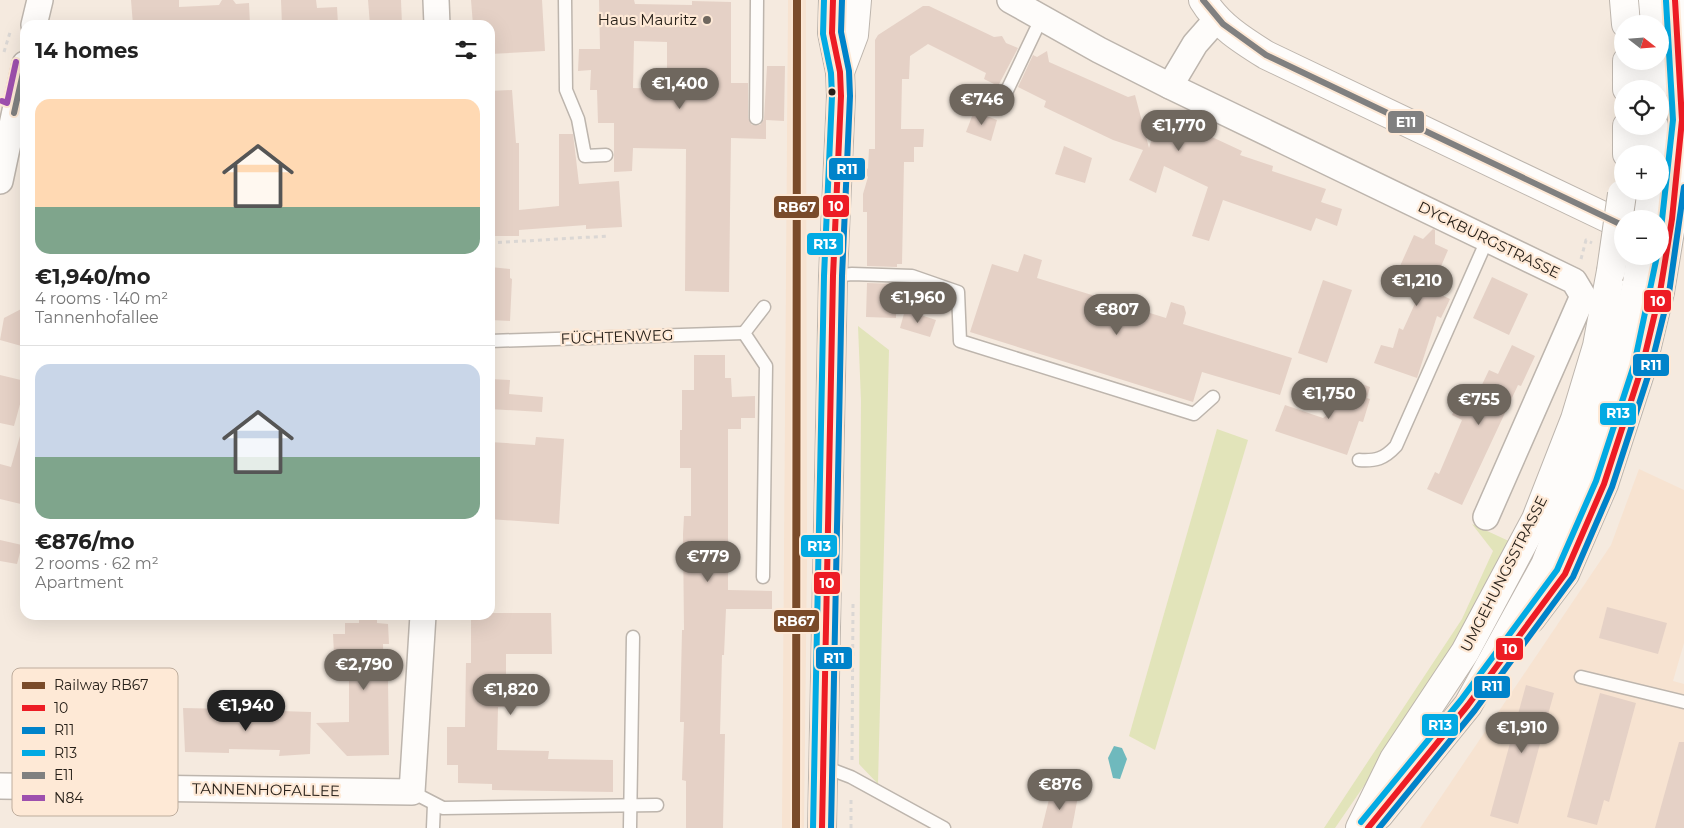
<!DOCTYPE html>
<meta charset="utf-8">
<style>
body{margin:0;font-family:Montserrat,sans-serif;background:#f6f6f6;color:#222;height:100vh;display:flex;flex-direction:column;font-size:19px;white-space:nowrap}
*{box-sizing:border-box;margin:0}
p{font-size:16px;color:#767676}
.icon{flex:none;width:28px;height:28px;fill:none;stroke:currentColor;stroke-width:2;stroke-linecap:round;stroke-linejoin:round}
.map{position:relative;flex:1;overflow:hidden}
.drawer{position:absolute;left:20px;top:20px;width:475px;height:600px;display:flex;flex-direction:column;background:#fff;border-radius:15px;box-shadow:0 5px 20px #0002}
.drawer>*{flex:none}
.needle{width:32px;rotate:107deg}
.tools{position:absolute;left:1614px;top:15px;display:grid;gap:10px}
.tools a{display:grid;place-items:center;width:55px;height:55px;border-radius:50%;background:#fff;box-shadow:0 5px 20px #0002;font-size:25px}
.price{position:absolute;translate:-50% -42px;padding:0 11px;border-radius:18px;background:#6f675e;color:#fff;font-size:16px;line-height:32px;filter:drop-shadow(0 1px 2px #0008)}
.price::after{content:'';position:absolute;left:50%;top:30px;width:15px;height:11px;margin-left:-8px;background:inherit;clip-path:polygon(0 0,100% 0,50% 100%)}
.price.selected{background:#222;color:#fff}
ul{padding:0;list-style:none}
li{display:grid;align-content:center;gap:10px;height:265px;padding:0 15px}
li+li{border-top:1px solid #e0e0e0}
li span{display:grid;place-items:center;height:155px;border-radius:15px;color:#555}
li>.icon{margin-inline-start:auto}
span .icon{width:90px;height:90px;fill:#fffc;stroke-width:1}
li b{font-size:21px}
h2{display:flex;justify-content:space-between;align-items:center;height:60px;padding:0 15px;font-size:21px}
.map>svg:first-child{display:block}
.built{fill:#f7e3d1}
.green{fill:#e2e4ba}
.water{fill:#6fb9bd}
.building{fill:#e5d1c6;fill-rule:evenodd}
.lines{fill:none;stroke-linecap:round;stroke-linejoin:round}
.lane-casing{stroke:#bdb5ad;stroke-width:15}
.street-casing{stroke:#bdb5ad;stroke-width:28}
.secondary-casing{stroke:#bdb5ad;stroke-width:30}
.highway-casing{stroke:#bdb5ad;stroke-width:30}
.path{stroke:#dbd7d4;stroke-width:3;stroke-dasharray:4 4;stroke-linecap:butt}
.lane{stroke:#fefcfa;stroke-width:12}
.street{stroke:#fefcfa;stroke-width:25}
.secondary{stroke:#fefcfa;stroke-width:28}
.highway{stroke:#fefcfa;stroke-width:28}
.highway-bridge-casing{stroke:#bdb5ad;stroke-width:30;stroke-linecap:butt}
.highway-bridge{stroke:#fefcfa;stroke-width:28}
.bus-1-casing{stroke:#fee9d6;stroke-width:10}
.bus-2-casing{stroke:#fee9d6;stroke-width:10}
.bus-3-casing{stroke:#fee9d6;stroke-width:10}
.bus-4-casing{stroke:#fee9d6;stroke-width:10}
.bus-5-casing{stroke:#fee9d6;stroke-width:10}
.bus-1{stroke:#ed1c24;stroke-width:6}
.bus-2{stroke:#0083ca;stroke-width:6}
.bus-3{stroke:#02aae3;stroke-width:6}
.bus-4{stroke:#808080;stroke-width:6}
.bus-5{stroke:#9e50ae;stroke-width:6}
.rail-1-casing{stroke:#fee9d6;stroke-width:11}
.rail-1{stroke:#7a4b2a;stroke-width:8}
.poi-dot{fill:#6f675e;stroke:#fee9d6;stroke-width:2}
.bus-dot{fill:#272019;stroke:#fee9d6;stroke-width:2}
.labels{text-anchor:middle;stroke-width:4.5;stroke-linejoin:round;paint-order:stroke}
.poi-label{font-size:15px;fill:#272019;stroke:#fee9d6;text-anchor:end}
.street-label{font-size:15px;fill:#272019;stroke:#fee9d6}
.key{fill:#fee9d6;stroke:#bead9d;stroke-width:1}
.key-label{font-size:14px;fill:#272019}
.line-badge{stroke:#fee9d6;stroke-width:2}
.badge-label{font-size:14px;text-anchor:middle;font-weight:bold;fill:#fff}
</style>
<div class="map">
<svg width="1684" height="828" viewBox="0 0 1684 828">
<rect width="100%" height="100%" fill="#f5eadf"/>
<!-- built -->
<g class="built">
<path d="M 788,0 L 806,0 L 807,559 L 804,828 L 782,828 Z"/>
<path d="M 1639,469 L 1684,490 L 1684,643 L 1673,681 L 1684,684 L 1684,828 L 1420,828 L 1611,545 Z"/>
</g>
<!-- green -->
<g class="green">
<path d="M 858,326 L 889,350 L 878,784 L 859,764 L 861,401 Z"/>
<path d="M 1217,429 L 1248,440 L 1155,750 L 1129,736 Z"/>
<path d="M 1472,524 L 1511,542 L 1473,627 L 1335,828 L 1324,828 L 1462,619 L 1493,551 Z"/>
</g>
<!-- water -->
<path class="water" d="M 1114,746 L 1122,748 L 1127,759 L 1120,779 L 1113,778 L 1108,758 Z"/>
<!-- building -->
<g class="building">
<path d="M 131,0 L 179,0 L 179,7 L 219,5 L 222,0 L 233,0 L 236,4 L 249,3 L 250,25 L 133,25 Z"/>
<path d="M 281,0 L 316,0 L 317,8 L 337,7 L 338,24 L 282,25 Z"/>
<path d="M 368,0 L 401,0 L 402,25 L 370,25 Z"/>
<path d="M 471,0 L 542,0 L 545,51 L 490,54 L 490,25 L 473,25 Z"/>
<path d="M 599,0 L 634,0 L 635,4 L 692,5 L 692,1 L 731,2 L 731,83 L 748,83 L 748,118 L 752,125 L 760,125 L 764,119 L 767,66 L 785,66 L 784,121 L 766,120 L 766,139 L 731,138 L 729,292 L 685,291 L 686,149 L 633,148 L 632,171 L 614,172 L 614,123 L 598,123 L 597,90 L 590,90 L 591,70 L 578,71 L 579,49 L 600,49 ZM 634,41 L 667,42 L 667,89 L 633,88 Z"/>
<path d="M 923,6 L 929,6 L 994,37 L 1002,36 L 1006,43 L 1018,48 L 998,86 L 984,79 L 986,73 L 928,44 L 910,56 L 909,79 L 902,79 L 901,129 L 924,129 L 923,147 L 914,147 L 914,162 L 904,162 L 902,264 L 897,264 L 897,267 L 867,266 L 867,212 L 863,212 L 863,194 L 868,177 L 864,173 L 868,168 L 869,149 L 875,149 L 875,40 L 878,35 Z"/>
<path d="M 1047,51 L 1049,62 L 1128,97 L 1135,95 L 1149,148 L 1159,114 L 1171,118 L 1242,151 L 1240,155 L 1273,166 L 1272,171 L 1326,189 L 1321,202 L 1342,209 L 1337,226 L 1316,218 L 1311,231 L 1223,200 L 1209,241 L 1192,236 L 1208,187 L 1164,166 L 1156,193 L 1129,180 L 1143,150 L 1113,140 L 1044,107 L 1046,101 L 1018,87 L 1033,55 L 1037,57 Z"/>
<path d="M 512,90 L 516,143 L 519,143 L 519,210 L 559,206 L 559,134 L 573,134 L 579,184 L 619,181 L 622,227 L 586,229 L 586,225 L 519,230 L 519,236 L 490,236 L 490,91 Z"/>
<path d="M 974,111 L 997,120 L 991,141 L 966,132 Z"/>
<path d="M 1064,146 L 1092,158 L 1085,183 L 1055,174 Z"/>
<path d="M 1433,229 L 1435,230 L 1435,244 L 1448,250 L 1431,290 L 1450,299 L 1441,318 L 1437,316 L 1417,378 L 1374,363 L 1381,345 L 1393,348 L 1399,328 L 1403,330 L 1422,288 L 1396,275 L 1414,235 L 1423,239 Z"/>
<path d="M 1024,254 L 1042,260 L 1037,278 L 1166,318 L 1171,302 L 1184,306 L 1186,313 L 1183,324 L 1292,358 L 1280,395 L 1202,372 L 1193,402 L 970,332 L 992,264 L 1018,272 Z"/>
<path d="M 490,267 L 510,269 L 510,278 L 512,279 L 510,321 L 490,320 Z"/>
<path d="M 1492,277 L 1528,294 L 1509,335 L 1473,318 Z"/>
<path d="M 1323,280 L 1352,290 L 1327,363 L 1298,353 Z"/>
<path d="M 867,283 L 896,284 L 896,318 L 866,317 Z"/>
<path d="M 25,307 L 25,347 L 0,340 L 4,318 Z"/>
<path d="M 905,310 L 936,320 L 930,337 L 900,328 Z"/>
<path d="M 1512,345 L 1535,356 L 1521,386 L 1518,385 L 1462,505 L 1427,489 L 1435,472 L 1439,474 L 1462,420 L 1452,415 L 1466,385 L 1479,391 L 1489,370 L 1498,374 Z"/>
<path d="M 694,355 L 725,355 L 725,378 L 731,378 L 732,397 L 755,396 L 755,418 L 741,418 L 741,429 L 728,429 L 728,590 L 772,591 L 772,609 L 726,609 L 724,655 L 722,655 L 720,734 L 725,734 L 723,828 L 686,828 L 686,781 L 682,780 L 684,722 L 680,722 L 682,630 L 684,630 L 683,534 L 684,516 L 691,516 L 691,468 L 680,468 L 680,430 L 682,430 L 682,390 L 694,390 Z"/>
<path d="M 0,375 L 25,381 L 25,398 L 22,397 L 14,426 L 0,423 Z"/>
<path d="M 1345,378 L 1370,387 L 1367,398 L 1370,399 L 1363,422 L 1359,421 L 1347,455 L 1275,431 L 1285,405 L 1323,418 L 1334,410 Z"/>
<path d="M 490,379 L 510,380 L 509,394 L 543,397 L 542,412 L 490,409 Z"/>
<path d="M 20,436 L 25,437 L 25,505 L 0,499 L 0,464 L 11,467 Z"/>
<path d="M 536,437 L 564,439 L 559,524 L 490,519 L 490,442 L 535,445 Z"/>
<path d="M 0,540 L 22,545 L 17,564 L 0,561 Z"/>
<path d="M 1607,607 L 1667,623 L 1658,654 L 1599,638 Z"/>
<path d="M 490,613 L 551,613 L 552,654 L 506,654 L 506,707 L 498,707 L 497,750 L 549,751 L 548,759 L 613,760 L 613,792 L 492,790 L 492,784 L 458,783 L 458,765 L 447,765 L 447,727 L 465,727 L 466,663 L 471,663 L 471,615 L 490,615 Z"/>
<path d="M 359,617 L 377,617 L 377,623 L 388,624 L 389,644 L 383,644 L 384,680 L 388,680 L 389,755 L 347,756 L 316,723 L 349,722 L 349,654 L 334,654 L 333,634 L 345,634 L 345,623 L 359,623 Z"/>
<path d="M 1526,685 L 1554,693 L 1518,824 L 1490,816 Z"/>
<path d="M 1600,693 L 1636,703 L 1609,802 L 1604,800 L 1597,825 L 1567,817 Z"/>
<path d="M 183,708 L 230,709 L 230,718 L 280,719 L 280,711 L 311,712 L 310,754 L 279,756 L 280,750 L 229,749 L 229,753 L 185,752 Z"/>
<path d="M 1679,742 L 1684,742 L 1684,828 L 1655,828 Z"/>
<path d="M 1051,791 L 1078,796 L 1072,828 L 1042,828 Z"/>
</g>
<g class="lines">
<!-- lane casing -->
<g class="lane-casing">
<g id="lane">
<path d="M 565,0 L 566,90 L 578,119 L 585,156 L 606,155"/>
<path d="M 1002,101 L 1041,19"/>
<path d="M 756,118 L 757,0"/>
<path d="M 833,276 L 852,274 L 912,276 L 958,292 L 960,341 L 1194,414 L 1213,397"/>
<path d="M 490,341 L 744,333"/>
<path d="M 1359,460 C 1376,461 1384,459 1396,446 L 1487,240"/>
<path d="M 763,577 L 766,366 L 744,333 L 764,307"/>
<path d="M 1581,677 L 1684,702"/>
<path d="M 822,766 L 851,777 L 944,828"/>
<path d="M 412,792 L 443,808 L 657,805"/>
<path d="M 433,828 L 434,804"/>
<path d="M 630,828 L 633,637"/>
</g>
</g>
<!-- street casing -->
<g class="street-casing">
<g id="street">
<path d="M 436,0 L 437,25"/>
<path d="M 1010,0 L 1099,50 L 1170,86 L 1574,281 L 1583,296 L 1486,517"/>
<path d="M 34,25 L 40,0"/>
<path d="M 1170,86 L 1195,44 L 1217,19"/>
<path d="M 0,181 L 25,64"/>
<path d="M 0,786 L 412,792 L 423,615"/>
</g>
</g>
<!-- secondary casing -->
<g class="secondary-casing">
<g id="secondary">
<path d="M 1203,0 C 1218,25 1242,40 1266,55 L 1622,225"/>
<path d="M 840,72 L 854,35 L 857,0"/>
<path d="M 822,828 L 833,276 L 841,96 L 840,72 L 832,33 L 833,0"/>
</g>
</g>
<!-- highway casing -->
<g class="highway-casing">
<g id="highway">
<path d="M 1624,0 L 1626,24"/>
<path d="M 1653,0 L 1655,24"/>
<path d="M 1675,0 L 1682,120"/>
<path d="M 1627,89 L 1627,61"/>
<path d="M 1654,89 L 1655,61"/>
<path d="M 1627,154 L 1627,126"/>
<path d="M 1653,154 L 1654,126"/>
<path d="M 1646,219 L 1650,191"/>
<path d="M 1672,219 L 1684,105"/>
<path d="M 1531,619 L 1565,574 L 1604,484 L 1642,367 L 1660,292"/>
<path d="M 1379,815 L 1468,705 L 1545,565 L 1597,432 L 1619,364 L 1637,283"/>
<path d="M 1360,828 L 1394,759 L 1465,652 L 1536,519 L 1575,419 L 1597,346 L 1611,271"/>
</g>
</g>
<!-- path -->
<g class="path">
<path d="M 4,52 L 11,29"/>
<path d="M 490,243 L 609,236"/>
<path d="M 1581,259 L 1586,240 L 1592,243"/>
<path d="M 852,760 L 853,604"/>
<path d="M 851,828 L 851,796"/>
</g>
<!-- lane -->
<use href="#lane" class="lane"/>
<!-- street -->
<use href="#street" class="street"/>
<!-- secondary -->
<use href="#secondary" class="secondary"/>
<!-- highway -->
<use href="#highway" class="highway"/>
<!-- highway-bridge casing -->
<g class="highway-bridge-casing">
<g id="highway-bridge">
<path d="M 1611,271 L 1622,194"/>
<path d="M 1637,283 L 1641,256"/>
<path d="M 1660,292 L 1672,219"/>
</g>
</g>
<!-- highway-bridge -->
<use href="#highway-bridge" class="highway-bridge"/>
<!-- bus-1 casing -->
<g class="bus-1-casing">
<g id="bus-1">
<path d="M 822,828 L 833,276 L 841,96 L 840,72 L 832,33 L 833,0"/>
<path d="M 1368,828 L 1468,705 L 1565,574 L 1604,484 L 1642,367 L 1660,292 L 1672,219 L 1682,120 L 1675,0"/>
</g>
</g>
<!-- bus-2 casing -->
<g class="bus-2-casing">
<g id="bus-2">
<path d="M 831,828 L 842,276 L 850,96 L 849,71 L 841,32 L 842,0"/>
<path d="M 1379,828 L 1475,710 L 1573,577 L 1612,487 L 1650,370 L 1669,293 L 1684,187"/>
</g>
</g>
<!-- bus-3 casing -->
<g class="bus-3-casing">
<g id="bus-3">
<path d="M 1660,238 L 1673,120 L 1666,1"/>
<path d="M 1361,822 L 1461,700 L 1557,570 L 1596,481 L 1634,365 L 1657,256"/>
<path d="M 813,828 L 824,276 L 832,96 L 831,73 L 823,34 L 824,0"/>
</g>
</g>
<!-- bus-4 casing -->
<g class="bus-4-casing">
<g id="bus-4">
<path d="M 1203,0 L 1223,24 L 1266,55 L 1622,225"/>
<path d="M 14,113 L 25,64"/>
</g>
</g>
<!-- bus-5 casing -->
<g class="bus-5-casing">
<path id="bus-5" d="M 2,101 L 7,103 L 16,62"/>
</g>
<!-- bus-1 -->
<use href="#bus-1" class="bus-1"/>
<!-- bus-2 -->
<use href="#bus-2" class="bus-2"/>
<!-- bus-3 -->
<use href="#bus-3" class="bus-3"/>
<!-- bus-4 -->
<use href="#bus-4" class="bus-4"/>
<!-- bus-5 -->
<use href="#bus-5" class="bus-5"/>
<!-- rail-1 casing -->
<g class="rail-1-casing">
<path id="rail-1" d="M 796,828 L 797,0"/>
</g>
<!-- rail-1 -->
<use href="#rail-1" class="rail-1"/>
</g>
<!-- markers -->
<circle class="poi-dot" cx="707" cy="20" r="5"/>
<circle class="bus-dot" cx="832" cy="92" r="4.5"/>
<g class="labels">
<!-- poi labels -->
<g class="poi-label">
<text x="697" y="25">Haus Mauritz</text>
</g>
<!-- street labels -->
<g class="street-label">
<text transform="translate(1489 240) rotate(26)" y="5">DYCKBURGSTRASSE</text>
<text transform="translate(617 337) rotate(-2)" y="5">FÜCHTENWEG</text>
<text transform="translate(1504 574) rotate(-63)" y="5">UMGEHUNGSSTRASSE</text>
<text transform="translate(266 790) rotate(1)" y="5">TANNENHOFALLEE</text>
</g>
</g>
<!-- legend -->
<rect x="12" y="668" width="166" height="148" rx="8" class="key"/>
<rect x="22" y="682" width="23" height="7" fill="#7a4b2a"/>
<rect x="22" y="705" width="23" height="6" fill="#ed1c24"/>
<rect x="22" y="727" width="23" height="7" fill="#0083ca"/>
<rect x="22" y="750" width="23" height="6" fill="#02aae3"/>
<rect x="22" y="772" width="23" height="7" fill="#808080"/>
<rect x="22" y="795" width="23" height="6" fill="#9e50ae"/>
<g class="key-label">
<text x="54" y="690">Railway RB67</text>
<text x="54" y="713">10</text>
<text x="54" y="735">R11</text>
<text x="54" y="758">R13</text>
<text x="54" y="780">E11</text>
<text x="54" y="803">N84</text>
</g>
<g class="line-badge">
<rect x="1387" y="110" width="38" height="24" rx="5" fill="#808080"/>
<rect x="828" y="157" width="38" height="24" rx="5" fill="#0083ca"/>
<rect x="822" y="194" width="28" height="24" rx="5" fill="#ed1c24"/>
<rect x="773" y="195" width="47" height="24" rx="5" fill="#7a4b2a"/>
<rect x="806" y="232" width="38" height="24" rx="5" fill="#02aae3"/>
<rect x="1643" y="289" width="29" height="24" rx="5" fill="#ed1c24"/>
<rect x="1632" y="353" width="38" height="24" rx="5" fill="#0083ca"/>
<rect x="1599" y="402" width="38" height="24" rx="5" fill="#02aae3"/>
<rect x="800" y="534" width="38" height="24" rx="5" fill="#02aae3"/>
<rect x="813" y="571" width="28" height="24" rx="5" fill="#ed1c24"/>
<rect x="773" y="609" width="47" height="24" rx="5" fill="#7a4b2a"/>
<rect x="1495" y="637" width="29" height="24" rx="5" fill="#ed1c24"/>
<rect x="815" y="646" width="38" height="24" rx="5" fill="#0083ca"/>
<rect x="1473" y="675" width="38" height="24" rx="5" fill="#0083ca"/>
<rect x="1421" y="713" width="38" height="24" rx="5" fill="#02aae3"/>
</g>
<g class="badge-label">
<text x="1406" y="127">E11</text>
<text x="847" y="174">R11</text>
<text x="836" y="211">10</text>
<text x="797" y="212">RB67</text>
<text x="825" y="249">R13</text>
<text x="1658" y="306">10</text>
<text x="1651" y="370">R11</text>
<text x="1618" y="418">R13</text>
<text x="819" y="551">R13</text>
<text x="827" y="588">10</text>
<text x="796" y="626">RB67</text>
<text x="1510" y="654">10</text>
<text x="834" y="663">R11</text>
<text x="1492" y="691">R11</text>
<text x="1440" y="730">R13</text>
</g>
</svg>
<div class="tools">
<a><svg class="needle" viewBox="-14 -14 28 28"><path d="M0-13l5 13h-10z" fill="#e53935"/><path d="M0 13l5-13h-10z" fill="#767676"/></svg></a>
<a><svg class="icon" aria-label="locate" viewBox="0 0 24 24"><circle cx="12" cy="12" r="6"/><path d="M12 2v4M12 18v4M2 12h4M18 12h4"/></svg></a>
<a>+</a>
<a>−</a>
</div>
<b class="price" style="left:680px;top:110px">€1,400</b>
<b class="price" style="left:982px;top:126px">€746</b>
<b class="price" style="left:1179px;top:152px">€1,770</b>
<b class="price" style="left:1417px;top:307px">€1,210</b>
<b class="price" style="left:918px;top:324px">€1,960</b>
<b class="price" style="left:1117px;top:336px">€807</b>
<b class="price" style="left:1329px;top:420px">€1,750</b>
<b class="price" style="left:1479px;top:426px">€755</b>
<b class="price" style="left:708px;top:583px">€779</b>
<b class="price" style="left:364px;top:691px">€2,790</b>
<b class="price" style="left:511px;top:716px">€1,820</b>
<b class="price selected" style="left:246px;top:732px">€1,940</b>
<b class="price" style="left:1522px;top:754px">€1,910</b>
<b class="price" style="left:1060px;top:811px">€876</b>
<section class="drawer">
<h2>14 homes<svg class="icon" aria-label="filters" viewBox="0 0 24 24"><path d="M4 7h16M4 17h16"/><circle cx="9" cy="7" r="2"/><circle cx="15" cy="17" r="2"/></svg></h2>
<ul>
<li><span style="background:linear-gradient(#ffd9b3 70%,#7fa58c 0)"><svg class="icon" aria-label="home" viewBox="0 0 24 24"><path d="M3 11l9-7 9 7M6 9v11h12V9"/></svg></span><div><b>€1,940/mo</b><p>4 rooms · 140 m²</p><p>Tannenhofallee</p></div></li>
<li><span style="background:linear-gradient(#c9d6e8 60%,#7fa58c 0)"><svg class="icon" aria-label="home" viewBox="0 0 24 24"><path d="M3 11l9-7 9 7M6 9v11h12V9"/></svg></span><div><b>€876/mo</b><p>2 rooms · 62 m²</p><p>Apartment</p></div></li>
</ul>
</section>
</div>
